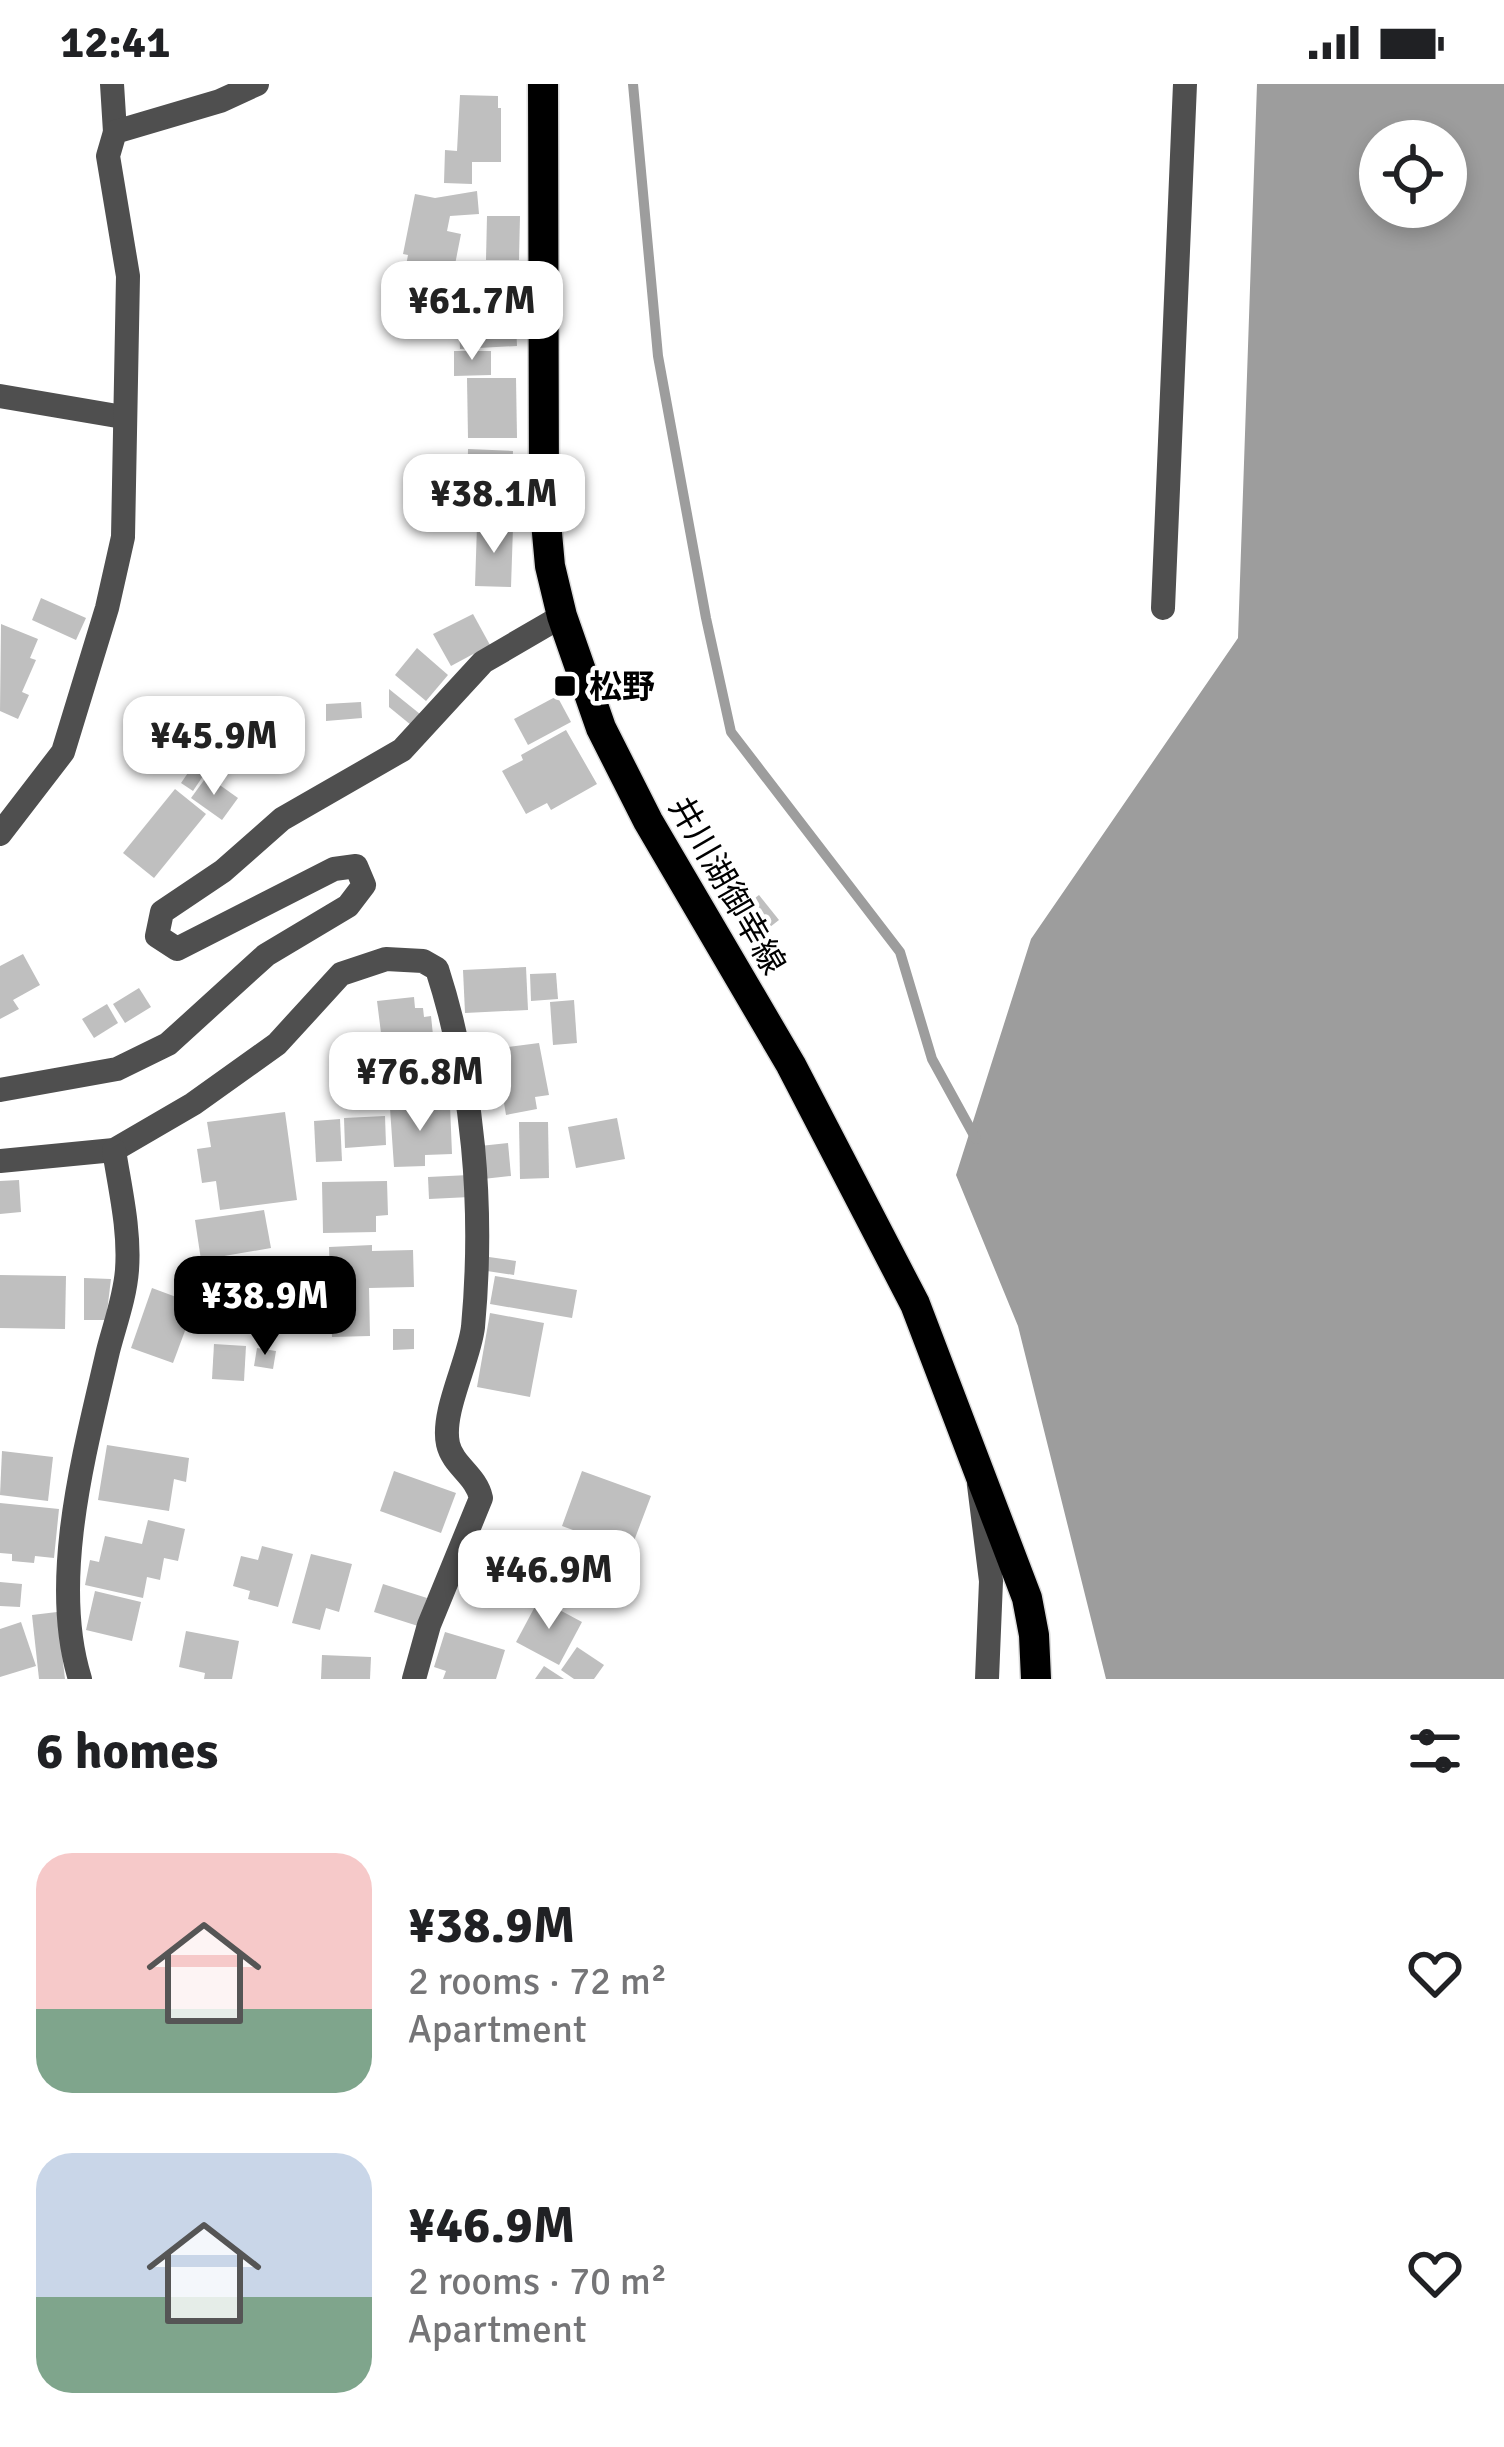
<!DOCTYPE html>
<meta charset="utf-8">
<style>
body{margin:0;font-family:Signika,"Noto Sans JP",sans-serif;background:#f6f6f6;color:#202124;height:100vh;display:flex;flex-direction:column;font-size:45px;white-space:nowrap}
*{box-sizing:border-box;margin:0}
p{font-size:39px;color:#757577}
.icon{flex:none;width:66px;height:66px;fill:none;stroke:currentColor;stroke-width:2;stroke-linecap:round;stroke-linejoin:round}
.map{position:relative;height:1595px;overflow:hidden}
.sheet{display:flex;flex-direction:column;background:#fff;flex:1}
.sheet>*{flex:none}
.controls{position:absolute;left:1359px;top:36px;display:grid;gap:24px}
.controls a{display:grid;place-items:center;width:108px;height:108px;border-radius:50%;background:#fff;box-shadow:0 6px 18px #0003;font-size:60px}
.price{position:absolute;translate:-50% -102px;padding:0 27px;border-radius:24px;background:#fff;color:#222;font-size:39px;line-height:78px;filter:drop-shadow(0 3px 6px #0008)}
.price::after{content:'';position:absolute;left:50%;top:72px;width:36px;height:27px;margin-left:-18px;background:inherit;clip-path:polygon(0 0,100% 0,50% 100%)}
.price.selected{background:#000;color:#fff}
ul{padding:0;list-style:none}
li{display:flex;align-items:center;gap:36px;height:300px;padding:0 36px}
li span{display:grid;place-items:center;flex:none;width:336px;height:240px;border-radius:36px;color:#555}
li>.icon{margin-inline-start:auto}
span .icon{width:144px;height:144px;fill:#fffc;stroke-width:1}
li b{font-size:51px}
h2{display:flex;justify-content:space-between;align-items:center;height:144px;padding:0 36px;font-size:51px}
.status{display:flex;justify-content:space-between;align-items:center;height:84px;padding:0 60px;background:#fff;direction:ltr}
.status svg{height:33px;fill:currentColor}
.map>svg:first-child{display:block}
.water{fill:#9d9d9d;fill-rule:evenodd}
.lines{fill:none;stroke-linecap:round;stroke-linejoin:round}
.stream{stroke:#9d9d9d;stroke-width:10}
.building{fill:#bfbfbf}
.primary-casing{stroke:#dbdbdb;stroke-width:33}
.street{stroke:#4f4f4f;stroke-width:24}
.primary{stroke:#000;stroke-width:30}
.poi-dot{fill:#000;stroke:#fff;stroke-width:4.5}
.labels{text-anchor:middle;stroke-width:9;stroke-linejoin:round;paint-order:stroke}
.poi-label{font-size:33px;font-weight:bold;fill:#000;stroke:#fff;text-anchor:start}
.street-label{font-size:33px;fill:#000;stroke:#fff}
</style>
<div class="status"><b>12:41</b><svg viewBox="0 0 49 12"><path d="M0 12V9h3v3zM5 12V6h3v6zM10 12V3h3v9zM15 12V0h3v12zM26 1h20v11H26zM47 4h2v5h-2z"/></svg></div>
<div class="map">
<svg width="1504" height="1595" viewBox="0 0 1504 1595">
<rect width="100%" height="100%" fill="#fff"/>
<!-- water -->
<path class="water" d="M 1257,0 L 1504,0 L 1504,1595 L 1106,1595 L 1018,1242 L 956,1091 L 1031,855 L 1238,554 ZM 1380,57 L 1446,57 L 1446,123 L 1380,123 Z"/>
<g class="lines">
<!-- stream -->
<path class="stream" d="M 633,0 L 658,272 L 706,534 L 731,648 L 900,868 L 932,975 L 976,1055"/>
</g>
<!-- building -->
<g class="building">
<path d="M 460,11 L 498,12 L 498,24 L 501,24 L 501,78 L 472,78 L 472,100 L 444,99 L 445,66 L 457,67 Z"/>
<path d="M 477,107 L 479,130 L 450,132 L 447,147 L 461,150 L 451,201 L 404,192 L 408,171 L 403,170 L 415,110 L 435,114 Z"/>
<path d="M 487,132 L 520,132 L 519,176 L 486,176 Z"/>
<path d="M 517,185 L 521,213 L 489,216 L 486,188 Z"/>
<path d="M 515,217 L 517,262 L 460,265 L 458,220 Z"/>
<path d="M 454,267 L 491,267 L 491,291 L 454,292 Z"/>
<path d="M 467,294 L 516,294 L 517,354 L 468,354 Z"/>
<path d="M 468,365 L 513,367 L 511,412 L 467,410 Z"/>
<path d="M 477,442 L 513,443 L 511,503 L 475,502 Z"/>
<path d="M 41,514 L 86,534 L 76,556 L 32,536 Z"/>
<path d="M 473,530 L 490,561 L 451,582 L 433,550 Z"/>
<path d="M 1,540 L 38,555 L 30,574 L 36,576 L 22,608 L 29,611 L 18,635 L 0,627 Z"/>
<path d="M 417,564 L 448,591 L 426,617 L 395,591 Z"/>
<path d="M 389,605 L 420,630 L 411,641 L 389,623 Z"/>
<path d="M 557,612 L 571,638 L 528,661 L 514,635 Z"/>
<path d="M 361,618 L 362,634 L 326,637 L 326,620 Z"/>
<path d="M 566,646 L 597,700 L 551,726 L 547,719 L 526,730 L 502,687 L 523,676 L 521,671 Z"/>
<path d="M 192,683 L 203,692 L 193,707 L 181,699 Z"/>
<path d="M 207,692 L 238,714 L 222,736 L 191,714 Z"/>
<path d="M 175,705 L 206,730 L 154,794 L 123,769 Z"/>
<path d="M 759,811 L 779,836 L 752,857 L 732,831 Z"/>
<path d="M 23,870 L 40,901 L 13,916 L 19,925 L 0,935 L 0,882 Z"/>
<path d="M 526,883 L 528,926 L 465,929 L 463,886 Z"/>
<path d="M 556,889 L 558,915 L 531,917 L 530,890 Z"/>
<path d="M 139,904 L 151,923 L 125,939 L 113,920 Z"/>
<path d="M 414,913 L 415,924 L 423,924 L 424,933 L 431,932 L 433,951 L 382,957 L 377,917 Z"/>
<path d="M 574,916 L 577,959 L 553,961 L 550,918 Z"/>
<path d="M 107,920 L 118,939 L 94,954 L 82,935 Z"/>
<path d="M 424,958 L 430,1016 L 383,1021 L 376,963 Z"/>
<path d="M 539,959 L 549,1011 L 535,1013 L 537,1025 L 506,1031 L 502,1007 L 478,1012 L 470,968 Z"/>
<path d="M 450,1021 L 452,1070 L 425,1071 L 425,1082 L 394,1083 L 390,1024 Z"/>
<path d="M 285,1028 L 297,1116 L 220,1126 L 216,1097 L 202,1099 L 197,1065 L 211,1063 L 207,1038 Z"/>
<path d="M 385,1032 L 386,1061 L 345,1064 L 344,1034 Z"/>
<path d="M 617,1034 L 625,1075 L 576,1084 L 568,1043 Z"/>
<path d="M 340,1035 L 342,1077 L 316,1078 L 314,1037 Z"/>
<path d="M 519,1038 L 548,1038 L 549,1094 L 520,1095 Z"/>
<path d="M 508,1059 L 511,1092 L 483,1095 L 480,1062 Z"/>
<path d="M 469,1091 L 470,1113 L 429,1115 L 428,1093 Z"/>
<path d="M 19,1096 L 21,1128 L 0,1130 L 0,1097 Z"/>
<path d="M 387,1097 L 388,1131 L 376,1132 L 376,1148 L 323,1149 L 322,1098 Z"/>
<path d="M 264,1126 L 271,1164 L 201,1176 L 195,1136 Z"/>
<path d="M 372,1161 L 372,1167 L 413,1166 L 414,1203 L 369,1204 L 370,1252 L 332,1253 L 329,1163 Z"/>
<path d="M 489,1173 L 516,1177 L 514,1191 L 487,1187 Z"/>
<path d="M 190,1180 L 221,1180 L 220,1202 L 190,1201 Z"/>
<rect x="243" y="1184" width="34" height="56"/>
<path d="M 0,1191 L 66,1192 L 65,1245 L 0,1244 Z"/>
<path d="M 495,1192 L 577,1206 L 572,1234 L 490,1220 Z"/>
<path d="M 84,1194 L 111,1195 L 106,1236 L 84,1236 Z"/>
<path d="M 152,1204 L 195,1220 L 173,1279 L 131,1264 Z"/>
<path d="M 200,1209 L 233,1211 L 232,1241 L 199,1240 Z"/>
<path d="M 490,1229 L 544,1239 L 530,1313 L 477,1303 Z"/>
<path d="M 393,1245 L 414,1245 L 414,1265 L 393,1266 Z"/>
<path d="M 214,1260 L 246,1262 L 244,1297 L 212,1295 Z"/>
<path d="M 257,1264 L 276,1267 L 273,1285 L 254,1282 Z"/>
<path d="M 107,1361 L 189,1374 L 186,1398 L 174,1395 L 169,1427 L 98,1416 Z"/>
<path d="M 2,1367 L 53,1373 L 48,1417 L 0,1411 Z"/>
<path d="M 394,1387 L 456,1409 L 441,1449 L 380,1427 Z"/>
<path d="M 582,1387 L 651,1412 L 626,1478 L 588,1464 L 592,1453 L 562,1442 Z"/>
<path d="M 0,1419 L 59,1425 L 54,1474 L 35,1472 L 34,1479 L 12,1477 L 12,1470 L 0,1469 Z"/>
<path d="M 148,1436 L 185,1445 L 178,1477 L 164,1474 L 160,1496 L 147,1493 L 143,1514 L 85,1501 L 90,1476 L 99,1478 L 105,1452 L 142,1460 Z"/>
<path d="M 262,1462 L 293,1470 L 278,1523 L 248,1515 L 250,1507 L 233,1502 L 241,1472 L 258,1476 Z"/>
<path d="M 311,1470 L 352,1480 L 339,1528 L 326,1524 L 320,1546 L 292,1539 Z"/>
<path d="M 0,1498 L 22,1500 L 20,1523 L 0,1522 Z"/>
<path d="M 383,1500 L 427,1514 L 418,1542 L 374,1528 Z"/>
<path d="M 95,1507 L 141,1518 L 132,1557 L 86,1546 Z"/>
<path d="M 539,1515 L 582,1538 L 559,1581 L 516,1558 Z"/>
<path d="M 57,1528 L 65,1595 L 39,1595 L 32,1531 Z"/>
<path d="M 21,1538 L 36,1582 L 0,1593 L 0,1545 Z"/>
<path d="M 186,1547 L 239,1557 L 232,1595 L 204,1595 L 205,1589 L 179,1583 Z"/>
<path d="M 445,1548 L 505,1566 L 496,1595 L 443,1595 L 446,1587 L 434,1583 Z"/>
<path d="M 577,1563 L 604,1581 L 594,1595 L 574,1595 L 561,1586 Z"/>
<path d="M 322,1571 L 371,1573 L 370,1595 L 321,1595 Z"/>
<path d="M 544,1582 L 564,1595 L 535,1595 Z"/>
</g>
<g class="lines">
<!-- primary casing -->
<g class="primary-casing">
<path id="primary" d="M 543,0 L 544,416 L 550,482 L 562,532 L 601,644 L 648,737 L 791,981 L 915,1220 L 1027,1514 L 1034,1551 L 1036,1595"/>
</g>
<!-- street -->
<g class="street">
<path d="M 112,0 L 115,48"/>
<path d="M 0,312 L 123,333"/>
<path d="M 1163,524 L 1185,0"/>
<path d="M 0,750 L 63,668 L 107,524 L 123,453 L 128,192 L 108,72 L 115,48 L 220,17 L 257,0"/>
<path d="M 0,1006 L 117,985 L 168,960 L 266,871 L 348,822 L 364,801 L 356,782 L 334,785 L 177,865 L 157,852 L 162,828 L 223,787 L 282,735 L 402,666 L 483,578 L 562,532"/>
<path d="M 0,1077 L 114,1066 L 193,1020 L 277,960 L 341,890 L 386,875 L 423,877 L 437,885 C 474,1000 484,1124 473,1243 C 469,1277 441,1328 448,1360 C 453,1382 476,1391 481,1414 L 429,1541 L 414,1595"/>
<path d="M 979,1401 L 991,1497 L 987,1595"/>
<path d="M 80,1595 C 49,1496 85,1367 108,1267 C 115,1240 125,1213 127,1186 C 130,1146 120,1105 114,1066"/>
</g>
<!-- primary -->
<use href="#primary" class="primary"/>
</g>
<!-- markers -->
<rect class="poi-dot" x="553" y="590" width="24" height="24" rx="6"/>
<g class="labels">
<!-- poi labels -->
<g class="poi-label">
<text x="589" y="614">松野</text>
</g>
<!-- street labels -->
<g class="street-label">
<text transform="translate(728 801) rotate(60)" y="12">井川湖御幸線</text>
</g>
</g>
</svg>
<div class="controls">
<a><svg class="icon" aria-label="locate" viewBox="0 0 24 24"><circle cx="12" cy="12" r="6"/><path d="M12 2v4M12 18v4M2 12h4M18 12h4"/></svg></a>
</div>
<b class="price" style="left:472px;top:279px">¥61.7M</b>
<b class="price" style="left:494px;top:472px">¥38.1M</b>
<b class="price" style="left:214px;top:714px">¥45.9M</b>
<b class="price" style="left:420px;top:1050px">¥76.8M</b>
<b class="price selected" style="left:265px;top:1274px">¥38.9M</b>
<b class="price" style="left:549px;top:1548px">¥46.9M</b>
</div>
<section class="sheet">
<h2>6 homes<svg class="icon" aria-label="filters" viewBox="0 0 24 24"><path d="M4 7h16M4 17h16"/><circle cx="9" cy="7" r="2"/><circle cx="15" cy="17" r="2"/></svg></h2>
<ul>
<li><span style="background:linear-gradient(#f6c9c9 65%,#7fa58c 0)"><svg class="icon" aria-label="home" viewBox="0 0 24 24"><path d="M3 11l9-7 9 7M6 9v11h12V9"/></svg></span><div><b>¥38.9M</b><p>2 rooms · 72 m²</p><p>Apartment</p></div><svg class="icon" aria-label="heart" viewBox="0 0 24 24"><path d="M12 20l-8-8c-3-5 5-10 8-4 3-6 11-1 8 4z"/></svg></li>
<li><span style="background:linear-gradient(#c9d6e8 60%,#7fa58c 0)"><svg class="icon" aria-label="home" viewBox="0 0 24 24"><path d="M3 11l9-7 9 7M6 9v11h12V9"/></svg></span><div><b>¥46.9M</b><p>2 rooms · 70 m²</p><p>Apartment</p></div><svg class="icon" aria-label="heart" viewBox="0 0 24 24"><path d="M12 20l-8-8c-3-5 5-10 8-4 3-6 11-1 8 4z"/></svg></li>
</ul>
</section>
